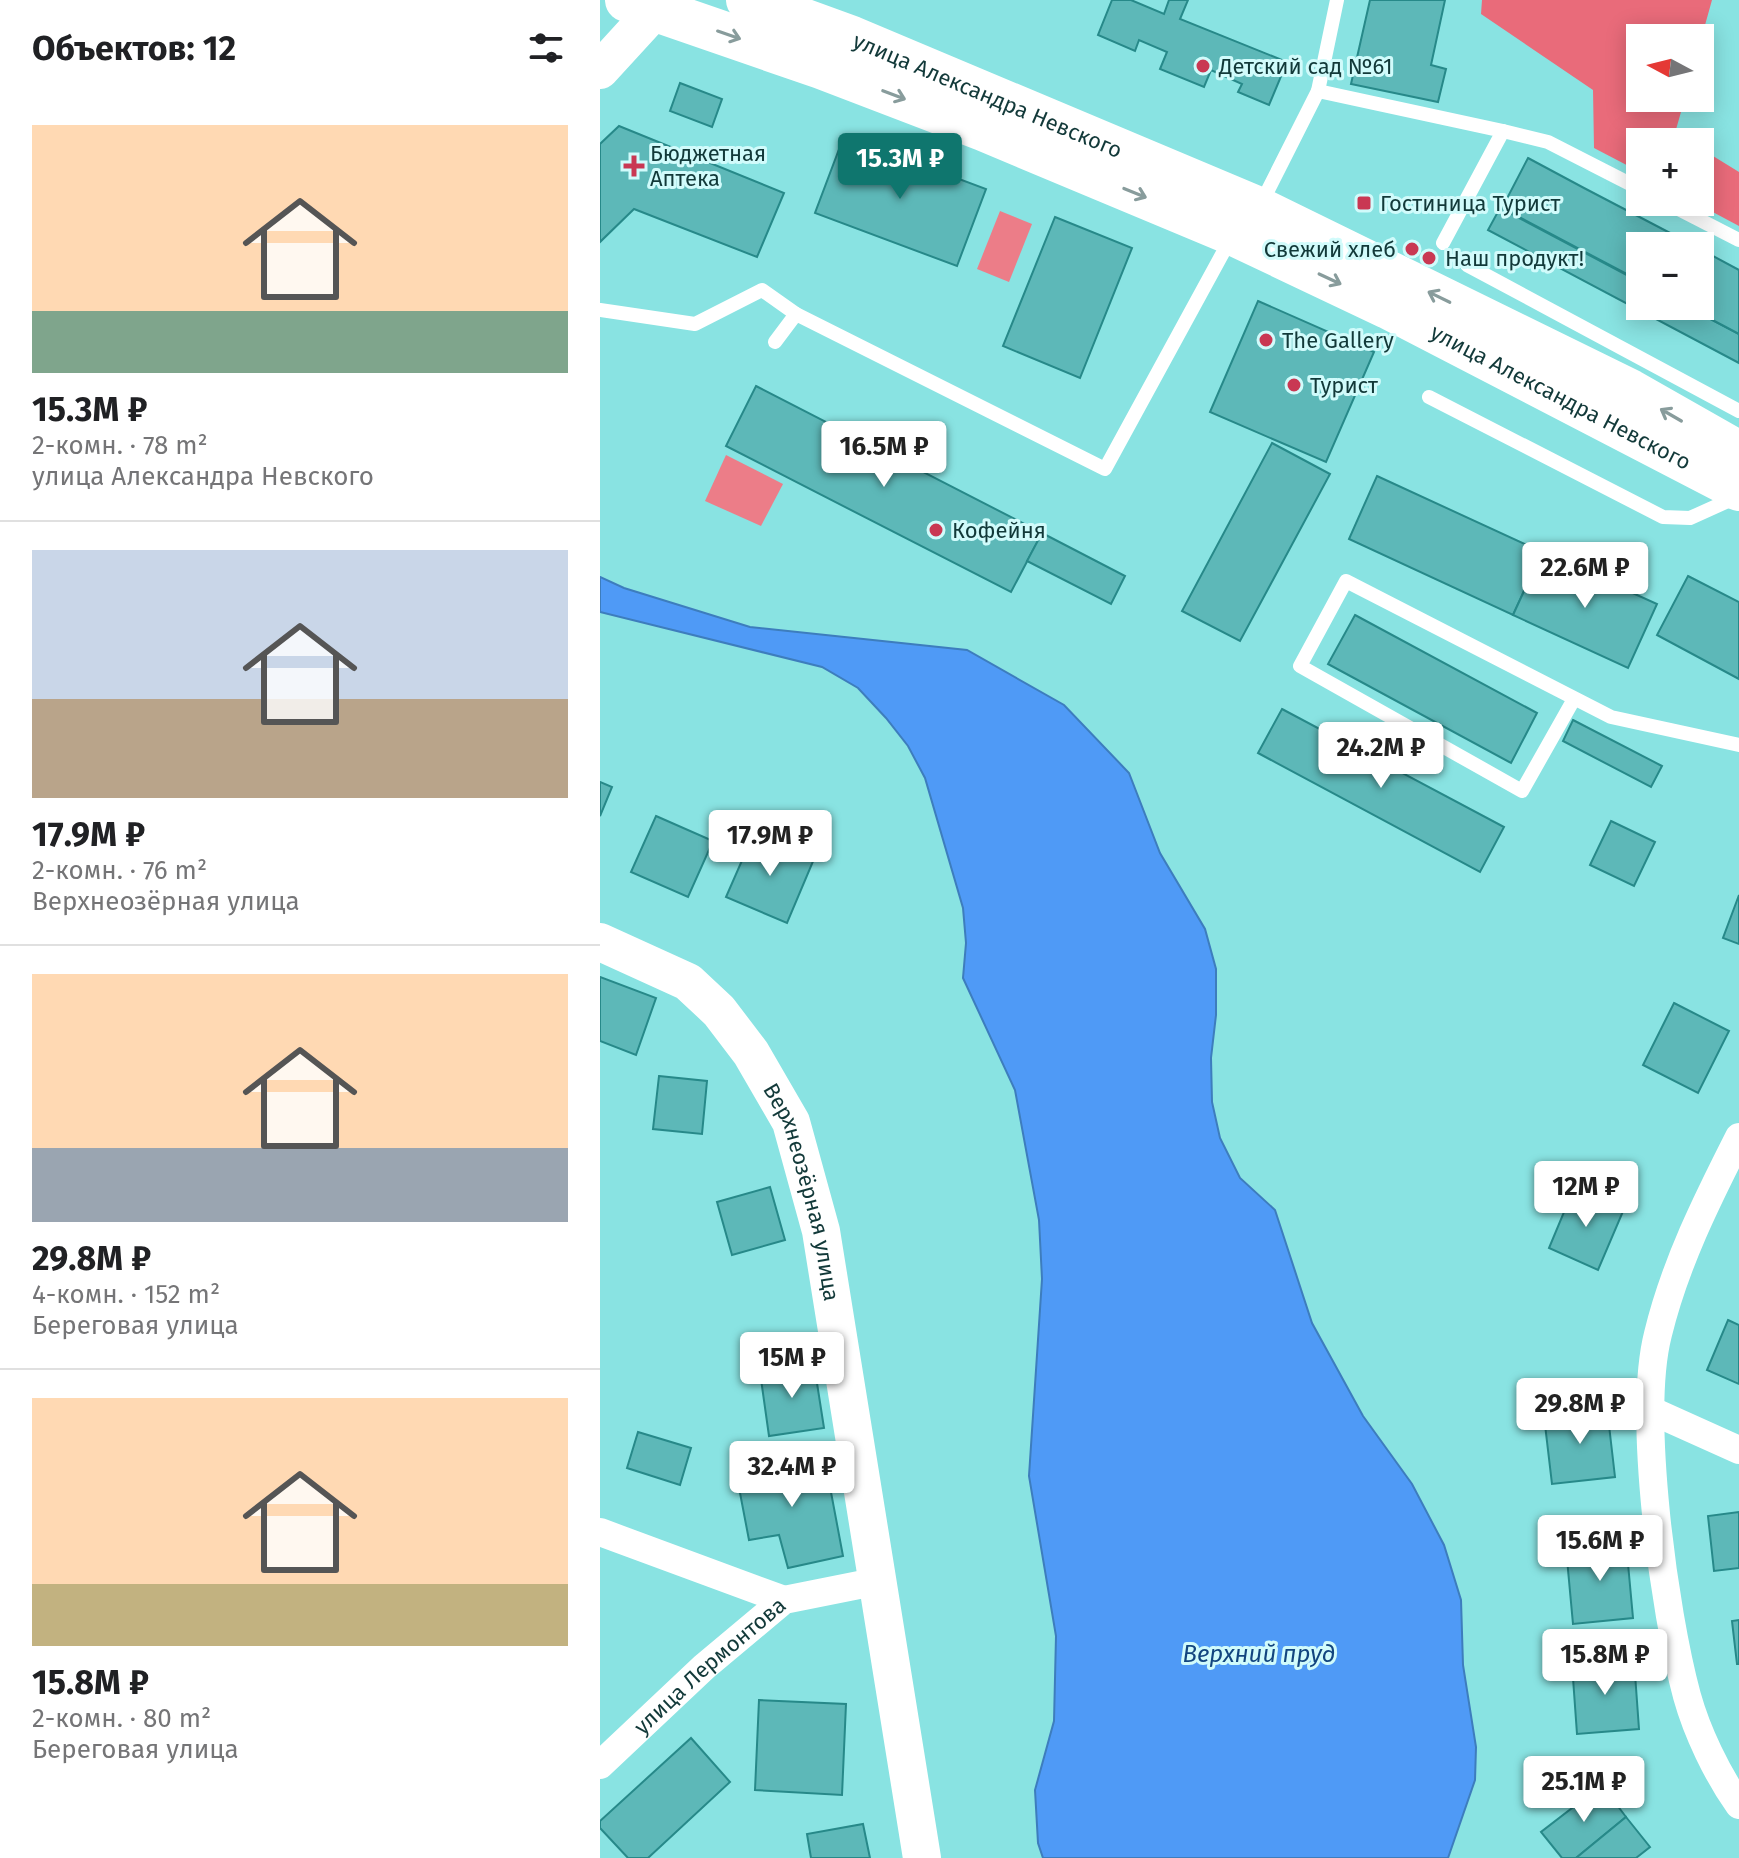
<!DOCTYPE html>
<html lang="ru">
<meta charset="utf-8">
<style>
body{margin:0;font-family:"Fira Sans",sans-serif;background:#f2f2f2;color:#202124;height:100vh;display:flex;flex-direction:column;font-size:30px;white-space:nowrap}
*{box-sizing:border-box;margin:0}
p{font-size:26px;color:#757577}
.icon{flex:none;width:44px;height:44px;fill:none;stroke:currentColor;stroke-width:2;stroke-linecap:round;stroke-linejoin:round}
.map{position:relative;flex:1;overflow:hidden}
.panel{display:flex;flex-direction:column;background:#fff;width:600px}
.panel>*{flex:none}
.needle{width:52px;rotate:277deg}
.fabs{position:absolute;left:1026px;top:24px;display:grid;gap:16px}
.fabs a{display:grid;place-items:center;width:88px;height:88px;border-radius:0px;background:#fff;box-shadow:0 4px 20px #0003;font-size:40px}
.price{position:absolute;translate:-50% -68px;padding:0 18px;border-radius:8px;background:#fff;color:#222;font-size:26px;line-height:52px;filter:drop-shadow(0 2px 4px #0008)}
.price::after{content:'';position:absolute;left:50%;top:48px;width:24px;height:18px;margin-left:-12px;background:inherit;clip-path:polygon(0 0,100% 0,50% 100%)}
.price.active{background:#0f766e;color:#fff}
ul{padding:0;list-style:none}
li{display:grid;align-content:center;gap:16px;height:424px;padding:0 32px}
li+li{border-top:2px solid #e0e0e0}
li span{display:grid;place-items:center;height:248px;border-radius:0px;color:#555}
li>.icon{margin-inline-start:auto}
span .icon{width:144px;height:144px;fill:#fffc;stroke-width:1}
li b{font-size:34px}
h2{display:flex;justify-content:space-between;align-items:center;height:96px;padding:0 32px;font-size:34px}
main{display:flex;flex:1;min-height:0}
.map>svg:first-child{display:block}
.green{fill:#ec7d88}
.forest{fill:#e96b7a}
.water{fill:#4f9af6;stroke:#3d7dbd;stroke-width:2}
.building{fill:#5db8b8;stroke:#278989;stroke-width:2}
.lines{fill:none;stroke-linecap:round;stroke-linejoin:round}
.lane{stroke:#fff;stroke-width:14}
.street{stroke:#fff;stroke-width:28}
.secondary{stroke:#fff;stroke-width:38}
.primary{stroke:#fff;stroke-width:44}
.oneway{stroke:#889c9c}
.poi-dot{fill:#c93853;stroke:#d1fbfb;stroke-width:3}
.labels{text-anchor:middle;stroke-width:6;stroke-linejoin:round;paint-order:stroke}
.poi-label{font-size:22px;fill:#123939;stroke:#d1fbfb;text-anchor:start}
.street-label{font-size:22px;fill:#123939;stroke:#d1fbfb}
.water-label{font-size:24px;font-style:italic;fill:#12457f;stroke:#d1fbfb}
</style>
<main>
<section class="panel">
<h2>Объектов: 12<svg class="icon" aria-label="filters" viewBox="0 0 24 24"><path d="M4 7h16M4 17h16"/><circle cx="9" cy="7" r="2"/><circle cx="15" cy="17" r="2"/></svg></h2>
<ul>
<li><span style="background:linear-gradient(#ffd9b3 75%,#7fa58c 0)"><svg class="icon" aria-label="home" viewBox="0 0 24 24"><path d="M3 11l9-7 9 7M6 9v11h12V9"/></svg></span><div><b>15.3M ₽</b><p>2-комн. · 78 m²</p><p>улица Александра Невского</p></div></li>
<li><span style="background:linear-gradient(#c9d6e8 60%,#b9a48a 0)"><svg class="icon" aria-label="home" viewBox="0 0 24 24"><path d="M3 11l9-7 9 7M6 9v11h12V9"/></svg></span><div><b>17.9M ₽</b><p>2-комн. · 76 m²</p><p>Верхнеозёрная улица</p></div></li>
<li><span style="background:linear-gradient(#ffd9b3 70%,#9aa5b1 0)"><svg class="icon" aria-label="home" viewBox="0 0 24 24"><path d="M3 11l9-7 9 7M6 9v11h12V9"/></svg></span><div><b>29.8M ₽</b><p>4-комн. · 152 m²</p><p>Береговая улица</p></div></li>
<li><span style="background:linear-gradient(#ffd9b3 75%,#c2b280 0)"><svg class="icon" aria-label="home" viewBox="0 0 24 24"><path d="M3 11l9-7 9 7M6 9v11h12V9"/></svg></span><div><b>15.8M ₽</b><p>2-комн. · 80 m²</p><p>Береговая улица</p></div></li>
</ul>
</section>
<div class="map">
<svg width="1139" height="1858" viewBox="0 0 1139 1858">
<rect width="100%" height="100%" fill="#89e3e2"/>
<!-- green -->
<g class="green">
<path d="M 400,211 L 432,224 L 409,282 L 377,269 Z"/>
<path d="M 126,455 L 183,484 L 161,526 L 105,501 Z"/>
</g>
<!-- forest -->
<g class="forest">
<path d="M 882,0 L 1112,0 L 1100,43 L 1100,38 L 1040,38 L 1040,98 L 1085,98 L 1075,133 L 1089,142 L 1040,142 L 1040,172 L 994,148 L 993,90 L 881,14 Z"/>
<path d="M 1100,148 L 1139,172 L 1139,226 L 1094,202 L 1100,202 Z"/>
</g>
<!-- water -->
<path class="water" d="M 0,577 L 24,588 L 150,627 L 367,650 L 464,705 L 529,773 L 560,853 L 605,929 L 616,969 L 616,1015 L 611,1058 L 612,1102 L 620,1138 L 640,1178 L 675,1210 L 712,1323 L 763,1416 L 812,1484 L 844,1545 L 861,1600 L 863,1665 L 876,1747 L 875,1780 L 848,1858 L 443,1858 L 438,1843 L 435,1790 L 454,1721 L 456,1636 L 429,1476 L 442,1279 L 439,1220 L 415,1090 L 363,978 L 366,943 L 363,908 L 325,778 L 308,746 L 286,718 L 258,688 L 222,667 L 0,612 Z"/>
<!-- building -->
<g class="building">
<path d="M 512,0 L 531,0 L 564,14 L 569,0 L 588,0 L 580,19 L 687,62 L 669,105 L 638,92 L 642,84 L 611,70 L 604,87 L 560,69 L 567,52 L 539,40 L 535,51 L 498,35 Z"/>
<path d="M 770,0 L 845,0 L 831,65 L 846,69 L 838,102 L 751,84 Z"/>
<path d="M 80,83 L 122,99 L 112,127 L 70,111 Z"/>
<path d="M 19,126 L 184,193 L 157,257 L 34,209 L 0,242 L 0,144 Z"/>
<path d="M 244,136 L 386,189 L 357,266 L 215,213 Z"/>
<path d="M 928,158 L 984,188 L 1095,246 L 1040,246 L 1040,281 L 902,208 Z"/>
<path d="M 900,208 L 1040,282 L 1040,306 L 1086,306 L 1139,334 L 1139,363 L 888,230 Z"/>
<path d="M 455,217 L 532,248 L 480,378 L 403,346 Z"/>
<path d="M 1100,249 L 1139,270 L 1139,334 L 1086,306 L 1100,306 Z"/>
<path d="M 658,301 L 774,352 L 726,462 L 610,412 Z"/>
<path d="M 156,386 L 442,533 L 411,592 L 126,446 Z"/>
<path d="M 672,443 L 730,474 L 640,641 L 582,611 Z"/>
<path d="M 777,476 L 942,552 L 913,615 L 749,539 Z"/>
<path d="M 442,533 L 525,576 L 511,604 L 427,561 Z"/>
<path d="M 942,552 L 1057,604 L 1028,668 L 913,615 Z"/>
<path d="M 1088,576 L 1139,602 L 1139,679 L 1057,635 Z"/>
<path d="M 755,615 L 937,713 L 911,763 L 728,664 Z"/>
<path d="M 682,709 L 904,827 L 880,872 L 658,753 Z"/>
<path d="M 973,720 L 1062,766 L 1051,787 L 963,741 Z"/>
<path d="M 0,782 L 12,787 L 0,816 Z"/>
<path d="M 56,816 L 113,841 L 88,897 L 31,872 Z"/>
<path d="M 1011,821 L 1055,842 L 1034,886 L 990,865 Z"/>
<path d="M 154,833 L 214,859 L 187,923 L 126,897 Z"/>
<path d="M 1139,895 L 1139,944 L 1123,938 Z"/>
<path d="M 0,977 L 56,998 L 36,1055 L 0,1041 Z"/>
<path d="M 1074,1003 L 1129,1031 L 1098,1093 L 1043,1065 Z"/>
<path d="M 59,1076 L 107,1081 L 102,1134 L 53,1129 Z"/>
<path d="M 170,1187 L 185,1240 L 132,1255 L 117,1202 Z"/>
<path d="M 974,1188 L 1024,1209 L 998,1270 L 949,1248 Z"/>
<path d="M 1128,1320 L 1139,1325 L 1139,1384 L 1107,1370 Z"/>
<path d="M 214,1364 L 224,1428 L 169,1436 L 160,1372 Z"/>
<path d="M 1007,1408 L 1015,1477 L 952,1484 L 944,1416 Z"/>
<path d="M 38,1432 L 91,1448 L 80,1485 L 27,1468 Z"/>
<path d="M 224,1455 L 243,1556 L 188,1568 L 179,1535 L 149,1540 L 136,1472 Z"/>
<path d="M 1139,1512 L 1139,1568 L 1114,1571 L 1108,1516 Z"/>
<path d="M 1026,1542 L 1033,1618 L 973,1624 L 966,1548 Z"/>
<path d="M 1139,1620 L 1139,1664 L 1137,1664 L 1132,1621 Z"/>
<path d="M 1034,1660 L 1039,1729 L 977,1734 L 972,1664 Z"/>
<path d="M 159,1700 L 246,1704 L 242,1795 L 155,1790 Z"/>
<path d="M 91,1738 L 130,1782 L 48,1858 L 28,1858 L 0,1828 L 0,1821 Z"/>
<path d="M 1002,1785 L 1026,1817 L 976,1858 L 962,1858 L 941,1832 Z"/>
<path d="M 1026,1817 L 1050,1847 L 1036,1858 L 976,1858 Z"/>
<path d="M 263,1824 L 270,1858 L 211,1858 L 207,1834 Z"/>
</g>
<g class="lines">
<!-- lane -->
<g class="lane">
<path d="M 718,91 L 737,0"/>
<path d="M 903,131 L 948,142 L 1040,189"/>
<path d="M 1065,202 L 1139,240"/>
<path d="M 661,204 L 718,91 L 903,131 L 843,243"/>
<path d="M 867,265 L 1139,411"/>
<path d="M 0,310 L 95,324 L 162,290 L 196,314"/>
<path d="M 175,342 L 196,314 L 505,469 L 631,238"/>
<path d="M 829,397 L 1063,517 L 1090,518 L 1139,496"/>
<path d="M 974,699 L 922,791 L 700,666 L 746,581 L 1011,717 L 1139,745"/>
</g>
<!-- street -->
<g class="street">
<path d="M 1139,1137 C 1107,1200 1075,1264 1058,1334 C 1037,1416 1064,1611 1087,1696 C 1097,1732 1117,1774 1139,1805"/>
<path d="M 1050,1410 L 1139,1450"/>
<path d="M 0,1532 L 184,1600"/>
<path id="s1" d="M 0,1765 L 104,1667 L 184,1600 L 279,1581"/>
</g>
<!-- secondary -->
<g class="secondary">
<path d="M 0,70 L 55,10 L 59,0"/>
<path id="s2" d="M 0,942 L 88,982 L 119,1011 L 151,1053 L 191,1122 L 221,1231 L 322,1858"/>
</g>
<!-- primary -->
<g class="primary">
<path id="s3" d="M 27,0 L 221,67 L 383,129 L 634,234 L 788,307 L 1139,489"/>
<path id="s4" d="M 148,0 L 252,38 L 659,209 L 1030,391 L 1139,453"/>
</g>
</g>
<!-- one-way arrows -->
<defs><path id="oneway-shaft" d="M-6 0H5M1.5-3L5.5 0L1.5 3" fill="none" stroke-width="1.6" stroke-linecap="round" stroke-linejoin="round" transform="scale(2)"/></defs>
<g class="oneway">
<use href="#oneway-shaft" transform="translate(129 35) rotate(19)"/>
<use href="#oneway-shaft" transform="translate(294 95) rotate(21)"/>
<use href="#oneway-shaft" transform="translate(535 193) rotate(22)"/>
<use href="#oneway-shaft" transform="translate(730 279) rotate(25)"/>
<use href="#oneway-shaft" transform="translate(839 297) rotate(-154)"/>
<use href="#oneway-shaft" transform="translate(1071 415) rotate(-150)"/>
</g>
<!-- markers -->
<g class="poi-dot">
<circle cx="603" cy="66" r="8"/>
<path d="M30 154h8v8h8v8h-8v8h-8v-8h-8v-8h8z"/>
<rect x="756" y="195" width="16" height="16" rx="4"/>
<circle cx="812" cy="249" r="8"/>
<circle cx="829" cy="258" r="8"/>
<circle cx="666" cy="340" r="8"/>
<circle cx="694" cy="385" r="8"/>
<circle cx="336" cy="530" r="8"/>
</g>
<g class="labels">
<!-- poi labels -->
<g class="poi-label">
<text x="619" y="74">Детский сад №61</text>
<text x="50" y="161">Бюджетная<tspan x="50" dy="25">Аптека</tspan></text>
<text x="780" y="211">Гостиница Турист</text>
<text x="796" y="257" text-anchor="end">Свежий хлеб</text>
<text x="845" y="266">Наш продукт!</text>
<text x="682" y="348">The Gallery</text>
<text x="710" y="393">Турист</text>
<text x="352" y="538">Кофейня</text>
</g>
<!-- street labels -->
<g class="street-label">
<text dy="8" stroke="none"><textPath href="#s4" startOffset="258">улица Александра Невского</textPath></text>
<text dy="8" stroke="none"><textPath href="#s3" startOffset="1016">улица Александра Невского</textPath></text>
<text dy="8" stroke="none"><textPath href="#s2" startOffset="342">Верхнеозёрная улица</textPath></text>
<text dy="8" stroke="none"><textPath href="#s1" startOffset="148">улица Лермонтова</textPath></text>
</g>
<!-- water labels -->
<g class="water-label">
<text x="659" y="1662">Верхний пруд</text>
</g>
</g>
</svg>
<div class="fabs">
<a><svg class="needle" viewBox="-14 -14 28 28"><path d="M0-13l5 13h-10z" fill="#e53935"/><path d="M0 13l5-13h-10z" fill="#757577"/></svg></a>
<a>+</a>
<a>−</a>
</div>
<b class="price active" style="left:300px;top:201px">15.3M ₽</b>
<b class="price" style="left:284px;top:489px">16.5M ₽</b>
<b class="price" style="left:985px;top:610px">22.6M ₽</b>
<b class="price" style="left:781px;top:790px">24.2M ₽</b>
<b class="price" style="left:170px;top:878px">17.9M ₽</b>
<b class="price" style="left:986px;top:1229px">12M ₽</b>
<b class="price" style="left:192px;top:1400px">15M ₽</b>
<b class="price" style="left:980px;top:1446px">29.8M ₽</b>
<b class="price" style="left:192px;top:1509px">32.4M ₽</b>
<b class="price" style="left:1000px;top:1583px">15.6M ₽</b>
<b class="price" style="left:1005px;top:1697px">15.8M ₽</b>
<b class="price" style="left:984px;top:1824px">25.1M ₽</b>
</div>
</main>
